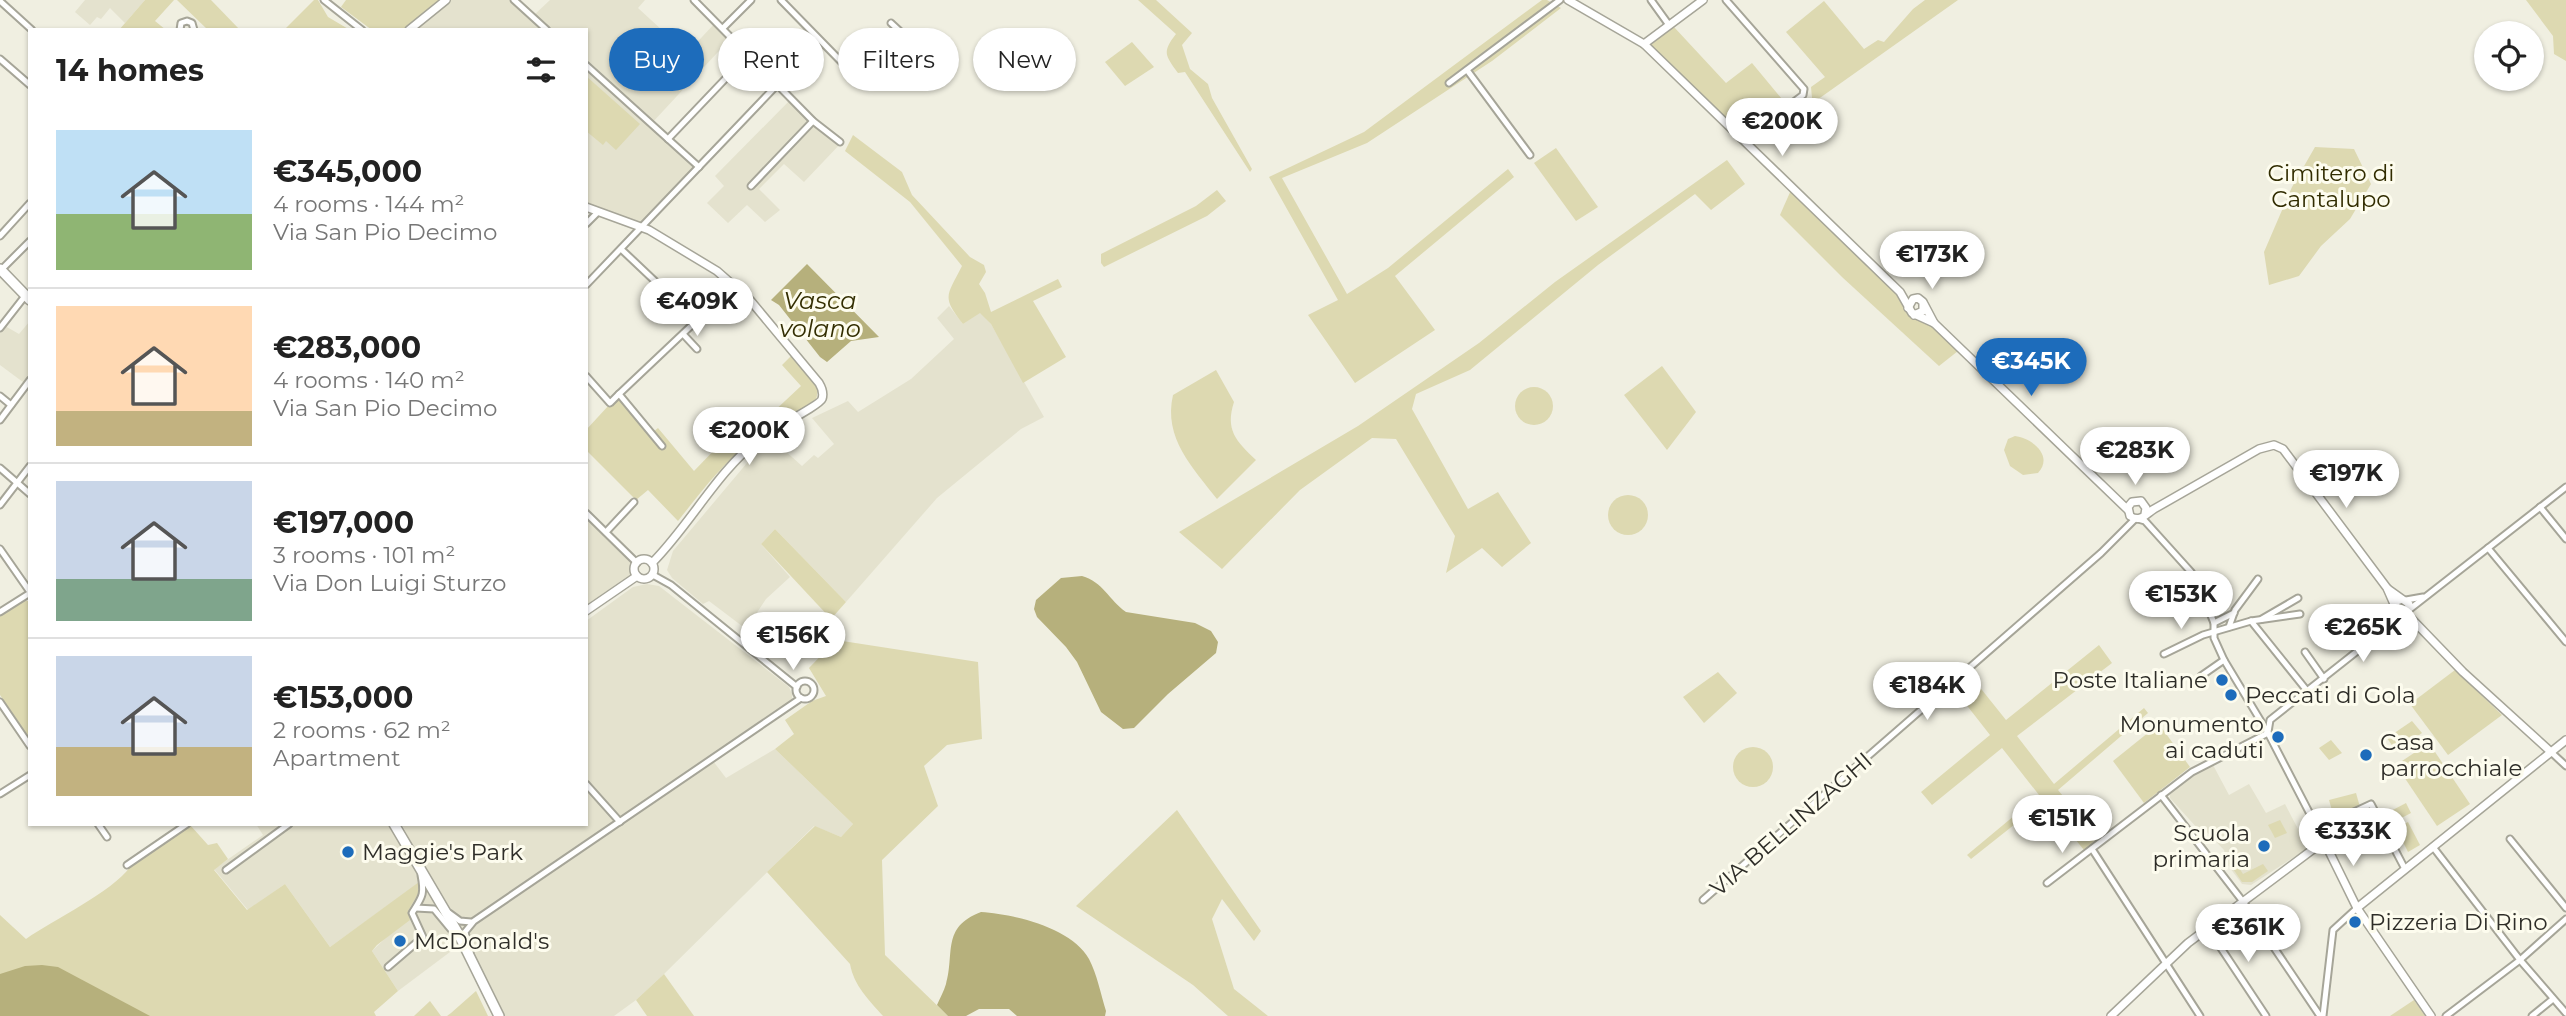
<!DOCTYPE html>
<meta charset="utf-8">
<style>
body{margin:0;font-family:Montserrat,sans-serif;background:#f6f6f6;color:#222;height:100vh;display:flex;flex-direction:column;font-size:26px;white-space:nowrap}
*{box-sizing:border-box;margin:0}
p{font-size:23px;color:#767676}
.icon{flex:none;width:38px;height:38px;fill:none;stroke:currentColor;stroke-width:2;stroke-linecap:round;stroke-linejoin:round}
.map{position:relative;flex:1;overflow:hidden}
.drawer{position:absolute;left:28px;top:28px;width:560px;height:798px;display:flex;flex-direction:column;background:#fff;border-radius:0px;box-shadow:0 2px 5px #0004}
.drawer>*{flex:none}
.banner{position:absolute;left:609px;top:28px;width:665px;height:63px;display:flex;gap:14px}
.tools{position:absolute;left:2474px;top:21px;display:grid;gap:14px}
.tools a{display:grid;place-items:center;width:70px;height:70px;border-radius:50%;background:#fff;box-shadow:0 2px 5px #0004;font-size:35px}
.price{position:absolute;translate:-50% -60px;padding:0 16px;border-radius:24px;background:#fff;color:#222;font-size:23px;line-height:46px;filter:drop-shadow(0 2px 4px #0008)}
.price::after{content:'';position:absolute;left:50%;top:42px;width:21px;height:16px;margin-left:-10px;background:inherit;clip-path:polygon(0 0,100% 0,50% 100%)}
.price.active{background:#1d6cbb;color:#fff}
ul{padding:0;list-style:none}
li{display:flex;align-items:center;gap:21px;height:175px;padding:0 28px}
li+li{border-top:2px solid #e0e0e0}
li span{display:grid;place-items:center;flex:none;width:196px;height:140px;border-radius:0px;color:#555}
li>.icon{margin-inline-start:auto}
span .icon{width:84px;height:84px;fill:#fffc;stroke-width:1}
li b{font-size:30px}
h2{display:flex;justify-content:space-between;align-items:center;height:84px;padding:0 28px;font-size:30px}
.chip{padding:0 24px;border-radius:32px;background:#fff;box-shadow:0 2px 5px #0004;font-size:24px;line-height:63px}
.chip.active{background:#1d6cbb;color:#fff}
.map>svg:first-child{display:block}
.built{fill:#e4e2ce}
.green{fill:#ddd9b1}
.water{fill:#b6b07c}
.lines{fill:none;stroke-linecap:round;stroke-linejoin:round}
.minor-casing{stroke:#a6a598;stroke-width:9}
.tertiary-casing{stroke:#a6a598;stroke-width:10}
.primary-casing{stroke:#a6a598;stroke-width:12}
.minor{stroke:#fff;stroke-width:5}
.tertiary{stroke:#fff;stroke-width:7}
.primary{stroke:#fff;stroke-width:9}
.poi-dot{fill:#1d6cbb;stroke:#fdfcee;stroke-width:2.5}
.labels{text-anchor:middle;stroke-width:6;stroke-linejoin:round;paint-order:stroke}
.park-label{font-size:23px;fill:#312c00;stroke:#fdfcee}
.poi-label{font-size:23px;fill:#2e2d28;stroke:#fdfcee;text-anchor:start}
.street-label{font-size:23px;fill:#2e2d28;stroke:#fdfcee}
.water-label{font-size:24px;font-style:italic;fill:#332e02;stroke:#fdfcee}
</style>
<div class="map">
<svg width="2566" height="1016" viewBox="0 0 2566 1016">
<rect width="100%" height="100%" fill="#f0efe1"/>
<!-- built -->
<g class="built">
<path d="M 85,0 L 145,0 L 125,23 L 110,8 L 101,19 L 97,17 L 90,25 L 75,12 Z"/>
<path d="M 448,0 L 519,0 L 533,16 L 550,0 L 645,0 L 638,8 L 687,53 L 716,22 L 731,38 L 651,124 L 698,167 L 642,226 L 586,206 L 586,30 L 411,30 Z"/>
<path d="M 792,98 L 814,120 L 843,141 L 804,182 L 784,164 L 759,189 L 780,210 L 765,222 L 747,205 L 728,223 L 707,203 L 724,186 L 715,176 Z"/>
<path d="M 949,306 L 963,324 L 980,312 L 991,324 L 1044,417 L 1021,429 L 937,498 L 846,602 L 775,529 L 761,544 L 790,577 L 766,599 L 746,629 L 709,601 L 703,604 L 672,578 L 667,570 L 673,551 L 752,457 L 773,440 L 802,466 L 814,455 L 818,458 L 834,444 L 812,418 L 848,401 L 858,412 L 911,379 L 954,339 L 937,318 Z"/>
<path d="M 30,321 L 30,382 L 27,385 L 0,365 L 0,333 L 5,326 L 19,334 Z"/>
<path d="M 586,515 L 635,562 L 634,574 L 586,610 Z"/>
<path d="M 647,584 L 659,586 L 789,687 L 792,694 L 792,701 L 710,757 L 726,778 L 775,749 L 853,824 L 841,837 L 814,826 L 664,974 L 636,1000 L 614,1016 L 500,1016 L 426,877 L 402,824 L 586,824 L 586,621 L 633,587 Z"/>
<path d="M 2213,765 L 2229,795 L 2249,784 L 2266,813 L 2285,804 L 2308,848 L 2251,885 L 2242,884 L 2227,864 L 2224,850 L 2205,830 L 2198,829 L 2170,798 L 2170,792 L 2189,777 Z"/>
<path d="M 256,824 L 392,824 L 440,909 L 450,935 L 458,946 L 398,991 L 372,951 L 409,916 L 409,908 L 420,889 L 419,883 L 330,947 L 285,884 L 248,910 L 214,869 L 263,835 Z"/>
</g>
<!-- green -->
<g class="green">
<path d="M 145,0 L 174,0 L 155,21 L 166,30 L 119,30 Z"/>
<path d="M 177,0 L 211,0 L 240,30 L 208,30 Z"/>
<path d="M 314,0 L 318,0 L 328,17 L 350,30 L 284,30 Z"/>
<path d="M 346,0 L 439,0 L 402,30 L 372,30 L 341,7 Z"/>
<path d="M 1138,0 L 1156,0 L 1192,33 L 1182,45 L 1190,69 L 1208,84 L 1212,98 L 1252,169 L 1250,172 L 1185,72 L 1178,73 C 1165,55 1162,52 1176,34 Z"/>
<path d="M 1542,0 L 1547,0 L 1561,8 L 1492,61 L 1367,143 L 1282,178 L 1347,294 L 1388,268 L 1508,169 L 1514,177 L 1395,276 L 1435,330 L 1355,383 L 1308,315 L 1338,300 L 1269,177 L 1364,132 Z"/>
<path d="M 1925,0 L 1958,0 L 1800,112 L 1812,98 L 1811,87 L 1825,77 L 1786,32 L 1824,1 L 1864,49 L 1878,40 L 1884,42 L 1913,9 Z"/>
<path d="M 2526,0 L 2566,0 L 2566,61 L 2554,54 L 2553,36 Z"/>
<path d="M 1674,27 L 1726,83 L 1752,63 L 1791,110 L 1749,141 L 1650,45 Z"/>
<path d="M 1132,42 L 1154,67 L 1125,86 L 1105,62 Z"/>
<path d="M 586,76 L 640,124 L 616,150 L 606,141 L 603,145 L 586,131 Z"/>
<path d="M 853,135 L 902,172 L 912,195 L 970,257 L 984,265 L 986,272 L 979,284 L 985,293 L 991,312 L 1058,279 L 1062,287 L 1033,301 L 1066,357 L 1023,383 L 991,324 L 980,313 L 963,324 C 941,296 947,296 962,266 L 910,202 L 845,151 Z"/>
<path d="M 2315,147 L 2354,149 L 2371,184 L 2350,219 L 2321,246 L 2299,276 L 2269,285 L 2264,252 L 2292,187 Z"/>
<path d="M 1556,148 L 1598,207 L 1576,221 L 1534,163 Z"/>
<path d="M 1727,160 L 1745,184 L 1711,210 L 1695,194 L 1598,265 L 1470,370 L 1416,394 L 1412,409 L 1468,509 L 1498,492 L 1531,543 L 1502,567 L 1482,548 L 1446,573 L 1455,536 L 1396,439 L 1372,438 L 1300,490 L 1222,569 L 1179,532 L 1358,426 L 1479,343 L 1555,282 Z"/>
<path d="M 1217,190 L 1226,201 L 1207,216 L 1104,267 L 1101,263 L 1101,254 L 1196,206 Z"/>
<path d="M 1791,190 L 1958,351 L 1939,366 L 1842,277 L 1780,215 Z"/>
<path d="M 791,356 L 816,383 L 818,389 L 816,401 C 794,414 771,426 751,441 C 723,463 700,493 678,521 L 648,490 L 636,500 L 586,450 L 586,430 L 621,392 L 653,432 L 658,428 L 694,471 L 722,442 L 770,415 L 801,386 L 782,365 Z"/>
<path d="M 1662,366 L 1696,412 L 1667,450 L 1624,395 Z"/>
<path d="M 1216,370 L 1234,402 C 1225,430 1236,441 1256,460 L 1217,499 C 1193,468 1163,438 1173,395 Z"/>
<circle cx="1534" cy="406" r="19"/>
<path d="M 2015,436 C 2032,438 2054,456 2038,473 L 2023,475 L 2010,466 L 2004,450 L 2008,439 Z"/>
<circle cx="1628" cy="515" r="20"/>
<path d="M 775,529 L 846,602 L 831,619 L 761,544 Z"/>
<path d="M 25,600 L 30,602 L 30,739 L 0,695 L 0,616 Z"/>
<path d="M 836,640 L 978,662 L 982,739 L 947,745 L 924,766 L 938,806 L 882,860 L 885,955 L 948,1016 L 883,1016 C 869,1000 854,986 850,964 L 767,872 L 815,826 L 841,837 L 853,824 L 775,749 L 794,734 L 785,720 L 812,701 L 826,696 L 809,668 Z"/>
<path d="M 2099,645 L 2112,663 L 2017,736 L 2054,784 L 2144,708 L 2148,713 L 2058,790 L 2098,838 L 2084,850 L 2044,801 L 1971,859 L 1967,855 L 2039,795 L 2002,748 L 1932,805 L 1921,792 L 1990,735 L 1954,689 L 1970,675 L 2006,720 Z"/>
<path d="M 2455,670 L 2502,715 L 2448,755 L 2410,704 Z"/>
<path d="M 1718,672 L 1737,693 L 1704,723 L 1683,697 Z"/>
<path d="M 2412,721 L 2422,733 L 2396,751 L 2387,738 Z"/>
<path d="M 2159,724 L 2190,767 L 2144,803 L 2113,761 Z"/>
<path d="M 2331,740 L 2342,753 L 2329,760 L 2319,748 Z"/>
<path d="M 2429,743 L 2470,804 L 2437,826 L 2396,765 Z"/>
<circle cx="1753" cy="767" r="20"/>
<path d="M 2356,793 L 2360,807 L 2333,814 L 2329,800 Z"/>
<path d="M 2406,803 L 2411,813 L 2392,823 L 2387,813 Z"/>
<path d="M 1177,810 L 1261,931 L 1254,941 L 1222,899 L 1212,919 L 1234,989 L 1268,1016 L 1228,1016 L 1193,985 L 1076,906 Z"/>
<path d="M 2280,820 L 2287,833 L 2275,838 L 2268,825 Z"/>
<path d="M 2408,822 L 2420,845 L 2408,852 L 2396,828 Z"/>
<path d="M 191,826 L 208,845 L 217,843 L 228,859 L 214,870 L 247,910 L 285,884 L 330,947 L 419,882 L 418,894 L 408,911 L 410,920 L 377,945 L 372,951 L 398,991 L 374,1012 L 376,1016 L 0,1016 L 0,915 L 26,939 C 53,920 112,892 130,867 Z"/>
<path d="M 2234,860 L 2243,874 L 2263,864 L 2268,871 L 2252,882 L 2242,882 L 2229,863 Z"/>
<path d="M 664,974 L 694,1016 L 647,1016 L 636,1000 Z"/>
<path d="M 476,991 L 488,1016 L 447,1016 L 451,1013 Z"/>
<path d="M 2414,1000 L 2425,1016 L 2390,1016 Z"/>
<path d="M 430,1001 L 441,1016 L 414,1016 Z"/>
</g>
<!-- water -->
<g class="water">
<path d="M 807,264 L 879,337 L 851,341 L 827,362 L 820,357 L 779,305 L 771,300 Z"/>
<path d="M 1082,576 C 1103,582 1109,600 1126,612 L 1195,623 L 1211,631 L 1218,642 L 1216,653 L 1168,694 L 1134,728 L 1123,729 L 1101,712 L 1077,662 L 1066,647 L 1037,617 L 1034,609 L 1036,600 L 1061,578 Z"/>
<path d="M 981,912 C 1014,914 1072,928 1089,959 C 1097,974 1101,995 1106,1011 L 1105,1016 L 1017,1016 L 1009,1009 L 979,1009 L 966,1016 L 948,1016 L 937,1005 C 940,998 944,991 946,984 C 955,954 941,927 981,912 Z"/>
<path d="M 42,965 L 58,967 L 150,1016 L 0,1016 L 0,974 L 25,966 Z"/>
</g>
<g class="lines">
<!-- minor casing -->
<g class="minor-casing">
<g id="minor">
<path d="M 324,0 L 362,30"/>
<path d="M 514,0 L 547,30"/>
<path d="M 694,0 L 813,121 L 840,142"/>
<path d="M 781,0 L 861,82 L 904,35 L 891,23"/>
<path d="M 1651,0 L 1669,25"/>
<path d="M 1726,0 L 1804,89 L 1803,95 L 1743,140"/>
<path d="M 0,1 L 32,30"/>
<path d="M 723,28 L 751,0"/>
<path d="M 180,30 L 181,23 L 187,21 L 192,23 L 194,30"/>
<path d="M 0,59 L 30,85"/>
<path d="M 586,65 L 699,167"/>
<path d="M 1467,70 L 1530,155"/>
<path d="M 1449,83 L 1560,0"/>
<path d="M 668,139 L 748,55"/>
<path d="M 751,186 L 813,121"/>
<path d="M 586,224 L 598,212"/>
<path d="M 0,236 L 30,203"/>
<path d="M 621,249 L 695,319 L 693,324 L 619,394 L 662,446"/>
<path d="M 1,270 L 30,241"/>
<path d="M 586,285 L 777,85"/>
<path d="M 0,328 L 25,296"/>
<path d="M 683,334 L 697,349"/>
<path d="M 586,376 L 610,403 L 619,394"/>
<path d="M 0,396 L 11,405"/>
<path d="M 0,420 L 30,380"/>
<path d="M 0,468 L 30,494"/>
<path d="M 0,505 L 30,466"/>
<path d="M 2540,507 L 2566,539"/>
<path d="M 586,513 L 637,563"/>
<path d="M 2138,519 L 2145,521 L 2191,572 L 2198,583 L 2214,623 L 2214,638 L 2224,660 L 2268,733 L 2324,841"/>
<path d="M 606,532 L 634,502"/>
<path d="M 2488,548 L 2566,642"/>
<path d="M 0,549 L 30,592"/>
<path d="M 653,575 L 671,585 L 797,687"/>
<path d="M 2406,600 L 2423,597"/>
<path d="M 2410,609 L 2566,487"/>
<path d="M 0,612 L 30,593"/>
<path d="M 2262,619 L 2298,598"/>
<path d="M 2251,621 L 2308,692"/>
<path d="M 2214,623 L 2234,613"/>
<path d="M 2229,627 L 2235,610 L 2258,579"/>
<path d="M 2305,652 L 2324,679"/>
<path d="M 2164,654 L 2203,635 L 2251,621 L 2300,614"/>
<path d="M 2201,676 L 2224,660"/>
<circle cx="805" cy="690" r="9"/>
<path d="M 0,702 L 30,746"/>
<path d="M 2268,732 L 2270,720 L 2403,615"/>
<path d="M 2551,752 L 2566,766"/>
<path d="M 586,784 L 620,822"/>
<path d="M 0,794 L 30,775"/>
<path d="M 2161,795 L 2244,903 L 2320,1016"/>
<path d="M 98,824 L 107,837"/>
<path d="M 2510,839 L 2566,908"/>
<path d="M 2324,841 L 2330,823 L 2371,804 L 2405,869"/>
<path d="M 2433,847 L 2520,960 L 2566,1013"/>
<path d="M 2092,849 L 2200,1016"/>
<path d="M 127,865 L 187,824"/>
<path d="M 226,870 L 289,824"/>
<path d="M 2047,883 L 2192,772 L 2268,733"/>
<path d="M 1703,900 L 2101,553 L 2135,519"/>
<path d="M 416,908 L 434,909 L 458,938"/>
<path d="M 449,913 L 460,921 L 471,922"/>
<path d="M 2207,927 L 2266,1016"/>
<path d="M 470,952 L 465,932 L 474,921 L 801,698"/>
<path d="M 388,967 L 423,937 L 412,913 C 422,897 425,895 421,875"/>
<path d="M 2323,1016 L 2333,930 L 2357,908"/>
<path d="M 2446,1016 L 2520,960 L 2566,919"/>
<path d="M 2532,1016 L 2553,999"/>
</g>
</g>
<!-- tertiary casing -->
<g class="tertiary-casing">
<g id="tertiary">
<path d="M 1568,0 L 1644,44 L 1900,292 L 1912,313 L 1934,323"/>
<path d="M 409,30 L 446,0"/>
<path d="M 1644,44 L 1703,0"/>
<path d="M 586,207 L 649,230 L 717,271 L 750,300 L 819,383 C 822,388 824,393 822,399 C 820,405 769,431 759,439 C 716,473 690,525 652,563"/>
<path d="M 1924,304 L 1934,323 L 2128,510"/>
<path d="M 1908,308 L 1913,299 L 1918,298 L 1923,302 L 1923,311 L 1914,315"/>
<path d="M 2145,514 L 2146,508 L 2141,501 L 2132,502 L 2128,507 L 2130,516 C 2140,523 2146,514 2154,509 L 2259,449 L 2274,445 L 2283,449 L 2387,588 L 2394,604"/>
<circle cx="644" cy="569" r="10"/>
<path d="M 2388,589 L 2409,604 L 2408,611 L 2403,615 L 2397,613 L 2394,607 L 2397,601 L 2402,599"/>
<path d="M 586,611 L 637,576"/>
<path d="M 2406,613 L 2463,672 L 2551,752"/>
<path d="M 2357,908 L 2566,740"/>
<path d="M 2111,1016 L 2188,943 L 2324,841 L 2357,908 L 2431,1016"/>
</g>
</g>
<!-- primary casing -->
<g class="primary-casing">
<g id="primary">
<path d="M 0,269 L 30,300"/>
<path d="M 394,824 L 458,933 L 499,1016"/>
</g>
</g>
<!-- minor -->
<use href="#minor" class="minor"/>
<!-- tertiary -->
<use href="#tertiary" class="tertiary"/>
<!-- primary -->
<use href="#primary" class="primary"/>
</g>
<!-- markers -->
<g class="poi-dot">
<circle cx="2222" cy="680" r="7"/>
<circle cx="2231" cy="695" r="7"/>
<circle cx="2278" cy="737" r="7"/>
<circle cx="2366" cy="755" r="7"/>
<circle cx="2264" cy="846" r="7"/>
<circle cx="348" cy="852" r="7"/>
<circle cx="2355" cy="922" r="7"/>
<circle cx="400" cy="941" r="7"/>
</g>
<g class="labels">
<!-- park labels -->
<g class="park-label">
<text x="2331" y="181">Cimitero di<tspan x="2331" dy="26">Cantalupo</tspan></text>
</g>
<!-- poi labels -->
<g class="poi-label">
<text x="2208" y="688" text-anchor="end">Poste Italiane</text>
<text x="2245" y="703">Peccati di Gola</text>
<text x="2264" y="732" text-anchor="end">Monumento<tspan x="2264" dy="26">ai caduti</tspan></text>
<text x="2380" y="750">Casa<tspan x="2380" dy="26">parrocchiale</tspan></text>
<text x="2250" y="841" text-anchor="end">Scuola<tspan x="2250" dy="26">primaria</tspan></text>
<text x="362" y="860">Maggie's Park</text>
<text x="2369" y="930">Pizzeria Di Rino</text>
<text x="414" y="949">McDonald's</text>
</g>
<!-- street labels -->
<g class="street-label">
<text transform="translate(1791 824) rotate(-41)" y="8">VIA BELLINZAGHI</text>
</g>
<!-- water labels -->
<g class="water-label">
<text x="820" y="309">Vasca<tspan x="820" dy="28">volano</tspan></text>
</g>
</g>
</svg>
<div class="tools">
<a><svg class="icon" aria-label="locate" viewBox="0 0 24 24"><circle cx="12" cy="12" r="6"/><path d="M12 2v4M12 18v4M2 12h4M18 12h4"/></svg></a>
</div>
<b class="price" style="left:1782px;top:158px">€200K</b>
<b class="price" style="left:1932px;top:291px">€173K</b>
<b class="price" style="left:697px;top:338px">€409K</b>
<b class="price active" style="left:2031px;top:398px">€345K</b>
<b class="price" style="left:749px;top:467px">€200K</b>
<b class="price" style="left:2135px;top:487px">€283K</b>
<b class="price" style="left:2346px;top:510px">€197K</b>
<b class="price" style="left:2181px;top:631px">€153K</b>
<b class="price" style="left:2363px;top:664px">€265K</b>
<b class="price" style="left:793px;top:672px">€156K</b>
<b class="price" style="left:1927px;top:722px">€184K</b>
<b class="price" style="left:2062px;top:855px">€151K</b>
<b class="price" style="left:2353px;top:868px">€333K</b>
<b class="price" style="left:2248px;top:964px">€361K</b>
<div class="banner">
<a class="chip active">Buy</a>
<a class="chip">Rent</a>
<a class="chip">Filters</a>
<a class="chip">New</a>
</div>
<section class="drawer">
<h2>14 homes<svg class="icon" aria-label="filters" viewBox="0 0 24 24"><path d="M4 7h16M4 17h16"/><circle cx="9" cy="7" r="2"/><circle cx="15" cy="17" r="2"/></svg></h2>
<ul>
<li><span style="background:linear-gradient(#bfe0f5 60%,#8fb573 0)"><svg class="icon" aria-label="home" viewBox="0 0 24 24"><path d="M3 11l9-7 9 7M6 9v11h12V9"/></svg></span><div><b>€345,000</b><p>4 rooms · 144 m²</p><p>Via San Pio Decimo</p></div></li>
<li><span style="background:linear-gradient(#ffd9b3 75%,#c2b280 0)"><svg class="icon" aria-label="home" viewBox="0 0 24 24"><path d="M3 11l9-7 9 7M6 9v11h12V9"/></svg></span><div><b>€283,000</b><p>4 rooms · 140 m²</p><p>Via San Pio Decimo</p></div></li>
<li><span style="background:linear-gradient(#c9d6e8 70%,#7fa58c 0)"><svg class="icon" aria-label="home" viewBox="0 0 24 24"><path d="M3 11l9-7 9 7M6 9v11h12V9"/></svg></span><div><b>€197,000</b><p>3 rooms · 101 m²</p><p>Via Don Luigi Sturzo</p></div></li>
<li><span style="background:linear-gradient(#c9d6e8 65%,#c2b280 0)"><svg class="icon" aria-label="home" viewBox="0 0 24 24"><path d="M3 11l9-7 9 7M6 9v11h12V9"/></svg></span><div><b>€153,000</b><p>2 rooms · 62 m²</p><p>Apartment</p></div></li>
</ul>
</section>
</div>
